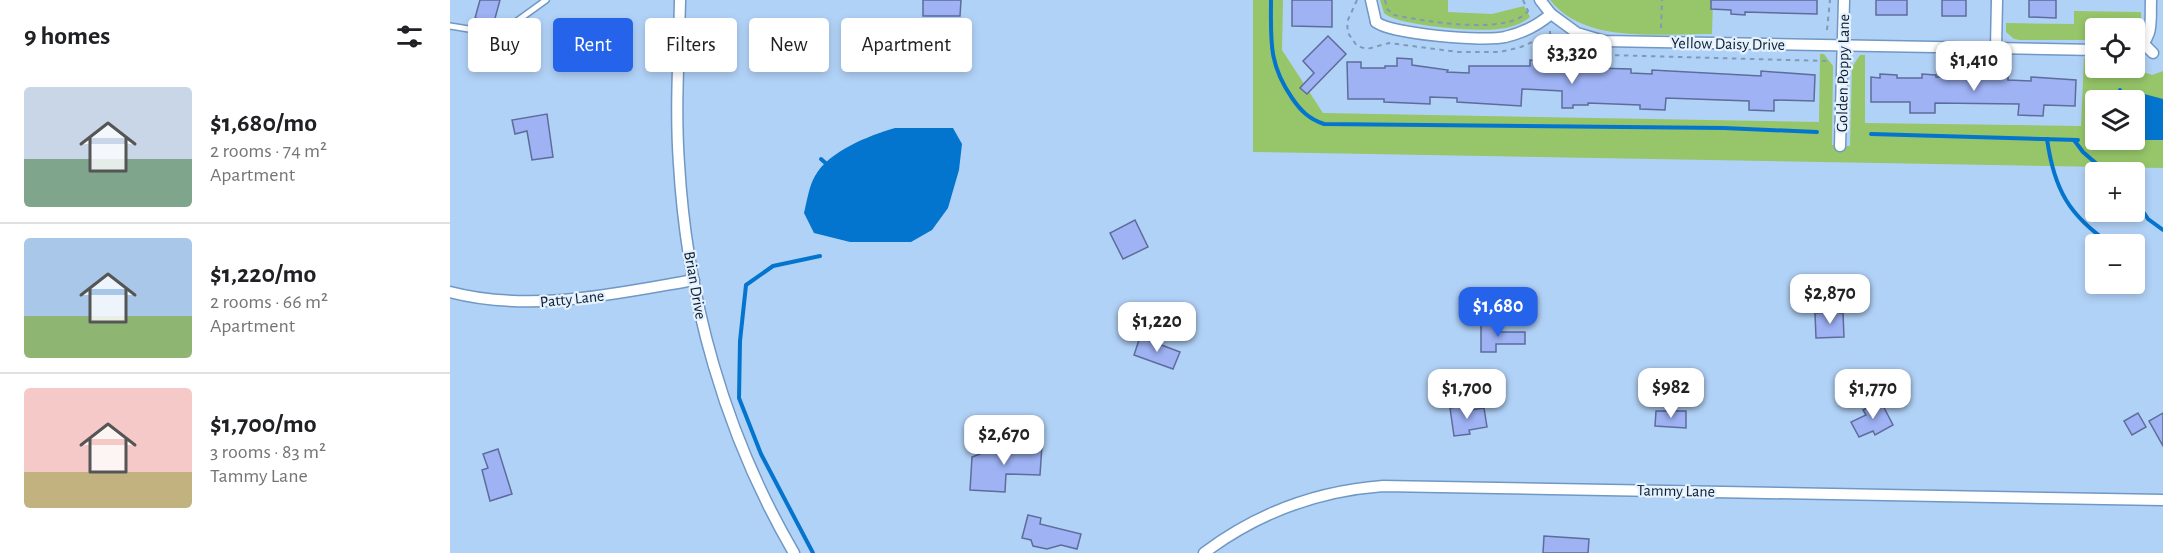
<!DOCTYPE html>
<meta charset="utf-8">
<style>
body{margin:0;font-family:"Alegreya Sans",sans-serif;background:#f6f6f6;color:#202124;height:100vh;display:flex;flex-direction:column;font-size:22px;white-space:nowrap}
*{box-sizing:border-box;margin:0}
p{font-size:20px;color:#757577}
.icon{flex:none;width:33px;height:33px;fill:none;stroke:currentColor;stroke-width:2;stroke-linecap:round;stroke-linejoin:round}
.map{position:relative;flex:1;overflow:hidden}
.sheet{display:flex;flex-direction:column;background:#fff;width:450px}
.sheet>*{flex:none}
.guide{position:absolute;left:18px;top:18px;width:570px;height:54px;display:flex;gap:12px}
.fabs{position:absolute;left:1635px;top:18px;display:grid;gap:12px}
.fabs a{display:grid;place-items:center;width:60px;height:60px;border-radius:6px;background:#fff;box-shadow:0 3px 9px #0003;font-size:30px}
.price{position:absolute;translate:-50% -51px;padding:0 14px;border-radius:12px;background:#fff;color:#222;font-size:20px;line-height:39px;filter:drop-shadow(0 2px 3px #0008)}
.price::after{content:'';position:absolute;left:50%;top:36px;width:18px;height:14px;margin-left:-9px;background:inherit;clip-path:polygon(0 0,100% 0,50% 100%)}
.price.on{background:#2563eb;color:#fff}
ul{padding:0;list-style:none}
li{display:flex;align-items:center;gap:18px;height:150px;padding:0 24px}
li+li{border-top:2px solid #e0e0e0}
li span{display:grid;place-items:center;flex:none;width:168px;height:120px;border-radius:6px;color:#555}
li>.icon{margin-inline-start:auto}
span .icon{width:72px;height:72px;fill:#fffc;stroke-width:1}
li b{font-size:26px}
h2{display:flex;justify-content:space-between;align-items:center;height:72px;padding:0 24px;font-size:26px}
.tag{padding:0 21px;border-radius:6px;background:#fff;box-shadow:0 3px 9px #0003;font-size:21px;line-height:54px}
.tag.on{background:#2563eb;color:#fff}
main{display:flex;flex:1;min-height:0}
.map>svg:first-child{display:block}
.green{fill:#96c669;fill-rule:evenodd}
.water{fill:#0475ce}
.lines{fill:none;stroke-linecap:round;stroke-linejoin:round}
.stream{stroke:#0475ce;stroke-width:4}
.building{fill:#9eb2f4;stroke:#5e6c9c;stroke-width:1.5}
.lane-casing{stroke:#7098c4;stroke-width:8}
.street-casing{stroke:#7098c4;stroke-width:13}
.path{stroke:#7e9ab9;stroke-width:2;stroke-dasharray:4.5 4.5;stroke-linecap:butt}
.lane{stroke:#fff;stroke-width:5}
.street{stroke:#fff;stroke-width:10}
.labels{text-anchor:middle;stroke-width:4.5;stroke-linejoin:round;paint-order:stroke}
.street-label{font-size:16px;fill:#0b1b2c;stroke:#e4f1ff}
</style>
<main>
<section class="sheet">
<h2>9 homes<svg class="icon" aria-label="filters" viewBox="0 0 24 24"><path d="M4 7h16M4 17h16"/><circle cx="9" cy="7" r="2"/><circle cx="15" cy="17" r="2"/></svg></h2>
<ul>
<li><span style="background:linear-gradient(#c9d6e8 60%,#7fa58c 0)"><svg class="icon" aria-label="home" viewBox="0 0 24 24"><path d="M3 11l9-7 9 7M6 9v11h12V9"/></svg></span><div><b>$1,680/mo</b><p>2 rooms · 74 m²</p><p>Apartment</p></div></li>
<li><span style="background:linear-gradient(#a9c7e8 65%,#8fb573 0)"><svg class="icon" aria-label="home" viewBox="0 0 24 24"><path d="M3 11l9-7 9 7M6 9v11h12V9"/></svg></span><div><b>$1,220/mo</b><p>2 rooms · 66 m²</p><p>Apartment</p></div></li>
<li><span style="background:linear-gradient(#f6c9c9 70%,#c2b280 0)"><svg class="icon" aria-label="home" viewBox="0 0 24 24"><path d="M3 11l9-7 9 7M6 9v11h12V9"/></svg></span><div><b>$1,700/mo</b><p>3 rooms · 83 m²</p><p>Tammy Lane</p></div></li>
</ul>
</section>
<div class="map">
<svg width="1713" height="553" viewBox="0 0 1713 553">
<rect width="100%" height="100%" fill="#b1d2f7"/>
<!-- green -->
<g class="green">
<path d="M 803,0 L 833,0 L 832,50 L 873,113 L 1369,122 L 1370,54 L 1374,54 L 1383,66 L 1382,145 L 1400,146 L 1402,67 L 1410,55 L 1415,55 L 1415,123 L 1631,126 L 1634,58 L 1645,58 L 1646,68 L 1683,68 L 1702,75 L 1713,71 L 1713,168 L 803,152 ZM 1646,100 L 1684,100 L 1684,140 L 1646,140 Z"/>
<path d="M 930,0 L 998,0 L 998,12 L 1042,14 L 1074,6 L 1080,17 C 1072,24 1060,28 1049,29 C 1029,32 947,26 934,13 Z"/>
<path d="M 1100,0 L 1263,0 L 1262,34 C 1210,33 1136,45 1100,0 Z"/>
<path d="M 1624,11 L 1691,12 L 1691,30 L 1685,38 L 1684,28 L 1646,28 L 1645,40 L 1570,40 L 1564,39 L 1556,32 L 1556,23 L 1624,24 Z"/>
</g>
<!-- water -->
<g class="water">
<path d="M 1683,91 L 1713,99 L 1713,140 L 1672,140 L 1684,140 L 1684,100 L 1675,100 L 1675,96 Z"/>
<path d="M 445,128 L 503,128 L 512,144 L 509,170 L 498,208 L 482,230 L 461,242 L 400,242 L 364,233 L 354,213 C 357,201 359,186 365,176 C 379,151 418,136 445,128 Z"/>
</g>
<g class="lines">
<!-- stream -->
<g class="stream">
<path d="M 821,0 C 821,40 818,63 842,98 C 851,111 859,119 874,124 L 1274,128 L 1367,132"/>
<path d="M 1669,100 L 1670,90"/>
<path d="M 1421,134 L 1628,140"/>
<path d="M 1597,139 C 1604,189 1619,216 1661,244"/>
<path d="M 1624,140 L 1633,152 L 1656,172"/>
<path d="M 371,159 L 380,167"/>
<path d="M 1684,198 L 1698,219 L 1713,230"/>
<path d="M 1684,263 L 1688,269"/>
<path d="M 363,553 L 311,454 L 289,398 L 290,341 L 296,285 L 323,266 L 370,256"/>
</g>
</g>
<!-- building -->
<g class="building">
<path d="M 30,0 L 50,0 L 44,22 L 25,18 Z"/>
<path d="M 473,0 L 511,0 L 510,16 L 473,16 Z"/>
<path d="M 842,0 L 882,0 L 882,27 L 842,26 Z"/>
<path d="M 1261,0 L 1367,0 L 1367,14 L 1295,12 L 1295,15 L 1281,14 L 1281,10 L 1261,9 Z"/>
<rect x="1426" y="0" width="31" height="15"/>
<rect x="1492" y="0" width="24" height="16"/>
<path d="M 1579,0 L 1606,0 L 1606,18 L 1579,17 Z"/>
<path d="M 878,36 L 896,54 L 857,94 L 850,88 L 864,73 L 853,61 Z"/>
<path d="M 1091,57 L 1106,58 L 1106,64 L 1145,65 L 1144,68 L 1181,69 L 1181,73 L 1202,74 L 1202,70 L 1311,76 L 1311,71 L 1365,75 L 1364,101 L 1324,100 L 1324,111 L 1299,110 L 1299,101 L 1216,98 L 1215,110 L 1190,109 L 1190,105 L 1138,103 L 1138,105 L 1123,105 L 1123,108 L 1112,108 L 1112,91 L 1072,89 L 1071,106 L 1007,102 L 1007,98 L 980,97 L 980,104 L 934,102 L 934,99 L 898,99 L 897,62 L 911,62 L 911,68 L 935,68 L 935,66 L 947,66 L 947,58 L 962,59 L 962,65 L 998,70 L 997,72 L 1019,73 L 1019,66 L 1080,66 L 1080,60 L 1091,61 Z"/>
<path d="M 1430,74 L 1447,75 L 1447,78 L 1472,78 L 1472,74 L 1486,75 L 1486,77 L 1558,76 L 1558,80 L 1581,81 L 1581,77 L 1626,80 L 1625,106 L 1594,105 L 1593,116 L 1568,115 L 1569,104 L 1485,103 L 1485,113 L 1460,113 L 1460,102 L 1421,102 L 1421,77 L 1430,78 Z"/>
<path d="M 97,114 L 103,157 L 82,160 L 77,131 L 65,134 L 62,120 Z"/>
<path d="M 685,220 L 698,247 L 673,259 L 660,233 Z"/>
<path d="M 1379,310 L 1390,310 L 1390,313 L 1393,313 L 1394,337 L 1366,338 L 1365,313 L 1379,312 Z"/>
<path d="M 1031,323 L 1047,323 L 1047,332 L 1075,332 L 1075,344 L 1046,344 L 1046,352 L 1031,352 Z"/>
<path d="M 690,337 L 730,352 L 723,369 L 684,355 Z"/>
<path d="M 1430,400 L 1443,425 L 1425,435 L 1423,431 L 1409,437 L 1401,422 L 1416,415 L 1413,410 Z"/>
<path d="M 1020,405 L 1020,410 L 1034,408 L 1037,427 L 1019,430 L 1020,434 L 1004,436 L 1000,408 Z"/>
<path d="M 1206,411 L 1236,411 L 1236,428 L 1205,426 Z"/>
<path d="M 1688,413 L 1696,427 L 1682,435 L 1674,421 Z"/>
<path d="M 1713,413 L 1713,446 L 1699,421 Z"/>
<path d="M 558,443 L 592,445 L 590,475 L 556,474 L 555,492 L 520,490 L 522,457 Z"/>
<path d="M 48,449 L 62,494 L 40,501 L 32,470 L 38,468 L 33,454 Z"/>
<path d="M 578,515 L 591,518 L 590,524 L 631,534 L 627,549 L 611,545 L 597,549 L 583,546 L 581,540 L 572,538 Z"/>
<path d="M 1094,536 L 1139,539 L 1138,553 L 1093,553 Z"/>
</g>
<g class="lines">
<!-- lane casing -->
<g class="lane-casing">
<path id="lane" d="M 0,26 L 49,34 L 96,0"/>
</g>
<!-- street casing -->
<g class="street-casing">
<g id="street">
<path d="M 230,0 C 229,54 225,109 229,164 C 237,300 275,435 344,553"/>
<path d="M 921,0 L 926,22"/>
<path d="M 1090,0 L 1101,14"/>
<path d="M 926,22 C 940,34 1035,42 1055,37 C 1073,33 1087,26 1101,14 L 1127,33 L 1154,41 L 1646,50"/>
<path d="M 1694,44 L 1703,53"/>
<path d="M 1546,48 L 1547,0"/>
<path d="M 1684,49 C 1705,41 1700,18 1701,0"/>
<path d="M 1390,146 L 1394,0"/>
<path d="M 0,292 C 81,313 163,294 244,280"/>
<path d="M 754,553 C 807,513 867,491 933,486 L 1713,500"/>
</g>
</g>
<!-- path -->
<g class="path">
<path d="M 907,0 L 897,22 L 898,33 L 907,46 L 917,49 L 939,43 L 1008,52 L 1050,52 L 1071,47 L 1100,34"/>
<path d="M 935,0 L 937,9 L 944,15 C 972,21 1059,36 1078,11 L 1082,12"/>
<path d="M 1073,0 L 1078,11"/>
<path d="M 1211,28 L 1212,0"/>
<path d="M 1377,30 L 1380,0"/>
<path d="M 1100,31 L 1100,34 L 1132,49 L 1156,55 L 1377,61"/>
</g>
<!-- lane -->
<use href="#lane" class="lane"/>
<!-- street -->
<use href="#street" class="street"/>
</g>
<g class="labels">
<!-- street labels -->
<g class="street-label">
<text transform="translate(1278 43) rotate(1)" y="6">Yellow Daisy Drive</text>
<text transform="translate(1392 73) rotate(-89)" y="6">Golden Poppy Lane</text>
<text transform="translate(246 285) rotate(80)" y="6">Brian Drive</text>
<text transform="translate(122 298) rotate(-6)" y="6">Patty Lane</text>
<text transform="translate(1226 490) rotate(1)" y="6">Tammy Lane</text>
</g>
</g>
</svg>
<div class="fabs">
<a><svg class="icon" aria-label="locate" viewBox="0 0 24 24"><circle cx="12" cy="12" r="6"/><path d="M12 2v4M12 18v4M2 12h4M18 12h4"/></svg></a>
<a><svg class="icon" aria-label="layers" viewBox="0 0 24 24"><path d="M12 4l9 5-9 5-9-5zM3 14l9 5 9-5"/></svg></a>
<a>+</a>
<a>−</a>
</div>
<b class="price" style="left:1122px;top:85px">$3,320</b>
<b class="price" style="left:1524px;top:92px">$1,410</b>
<b class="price" style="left:1380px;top:325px">$2,870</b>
<b class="price on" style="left:1048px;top:338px">$1,680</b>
<b class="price" style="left:707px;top:353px">$1,220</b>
<b class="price" style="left:1221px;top:419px">$982</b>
<b class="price" style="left:1017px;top:420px">$1,700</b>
<b class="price" style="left:1423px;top:420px">$1,770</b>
<b class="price" style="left:554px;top:466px">$2,670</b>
<div class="guide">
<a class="tag">Buy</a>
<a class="tag on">Rent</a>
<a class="tag">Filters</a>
<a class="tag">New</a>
<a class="tag">Apartment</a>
</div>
</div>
</main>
